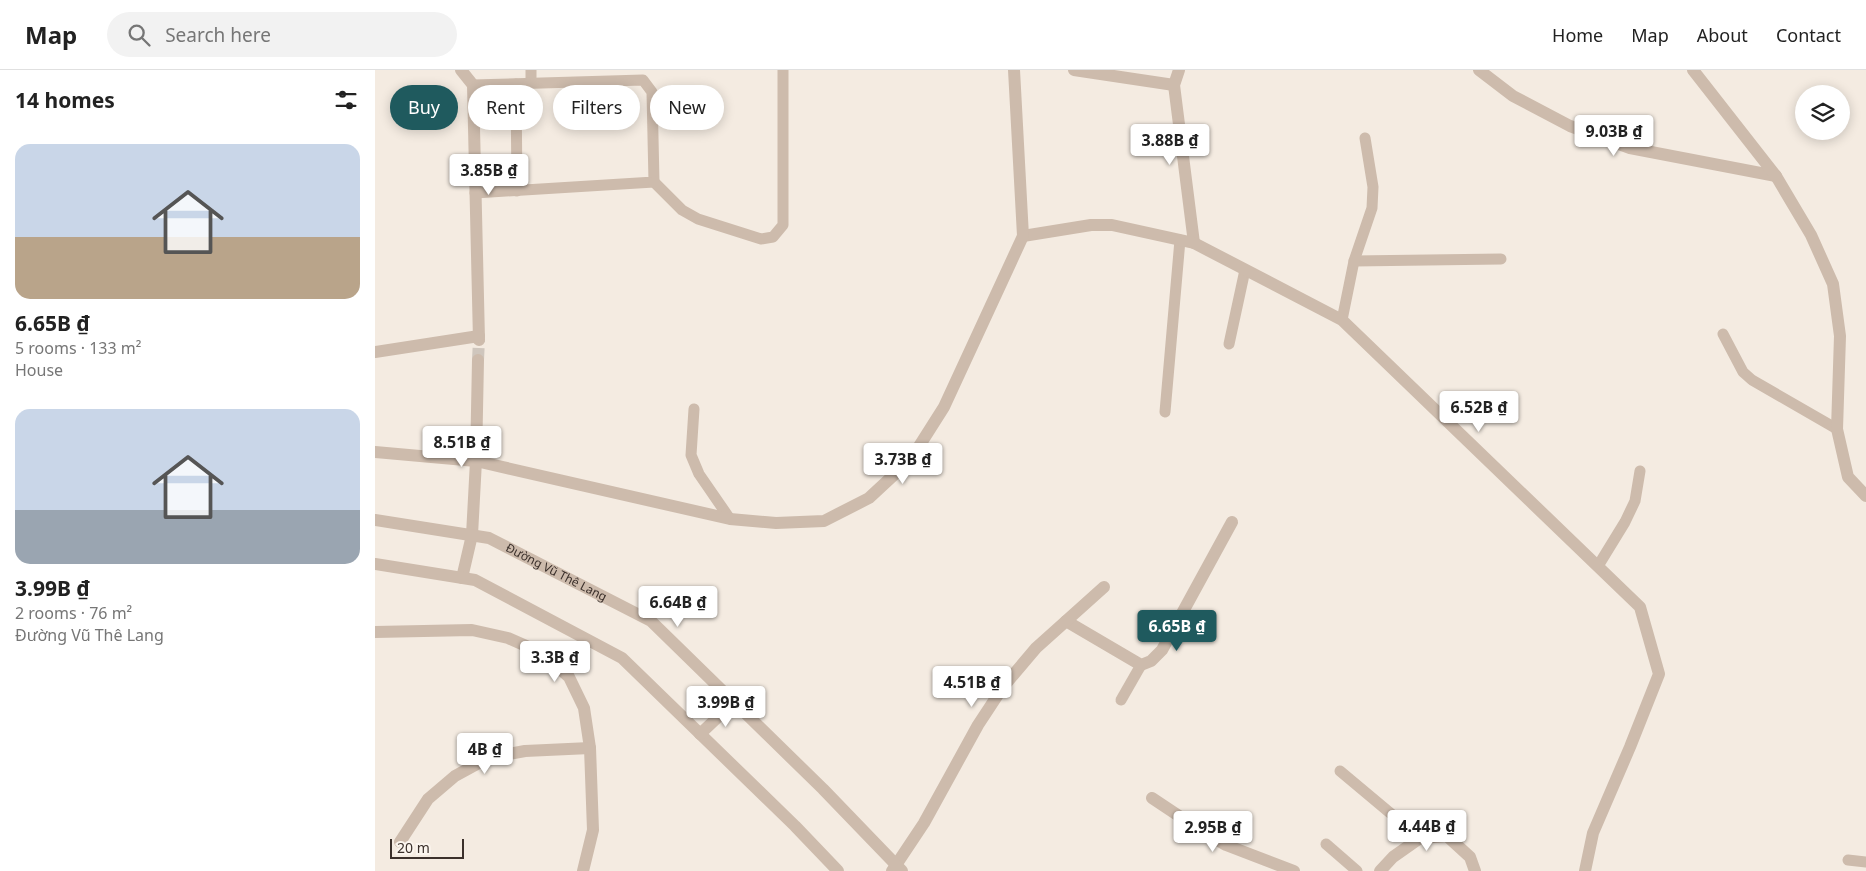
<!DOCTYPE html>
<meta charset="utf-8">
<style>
body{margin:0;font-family:"Noto Sans",sans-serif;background:#f2f2f2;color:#222;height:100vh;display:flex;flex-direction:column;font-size:19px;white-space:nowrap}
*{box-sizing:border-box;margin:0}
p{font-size:16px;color:#767676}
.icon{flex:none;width:28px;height:28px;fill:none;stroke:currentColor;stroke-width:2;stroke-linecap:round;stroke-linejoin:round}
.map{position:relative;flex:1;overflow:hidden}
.panel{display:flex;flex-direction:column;background:#fff;width:375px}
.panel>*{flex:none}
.banner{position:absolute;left:15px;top:15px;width:475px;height:45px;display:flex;gap:10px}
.tools{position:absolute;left:1420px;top:15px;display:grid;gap:10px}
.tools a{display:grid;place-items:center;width:55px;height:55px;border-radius:50%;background:#fff;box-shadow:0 2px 12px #0003;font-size:25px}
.scale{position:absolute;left:15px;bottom:12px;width:74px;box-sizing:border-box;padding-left:5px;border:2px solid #3b302b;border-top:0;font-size:14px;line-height:18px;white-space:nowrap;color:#3b302b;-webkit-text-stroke:4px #fbf5ee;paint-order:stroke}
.price{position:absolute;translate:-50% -42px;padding:0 11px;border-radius:5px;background:#fff;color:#222;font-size:16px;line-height:32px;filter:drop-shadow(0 1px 2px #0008)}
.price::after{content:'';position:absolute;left:50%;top:30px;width:15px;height:11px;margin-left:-8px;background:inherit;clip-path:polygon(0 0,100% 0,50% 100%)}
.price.current{background:#1f5a5e;color:#fff}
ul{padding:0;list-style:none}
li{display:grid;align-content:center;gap:10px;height:265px;padding:0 15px}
li span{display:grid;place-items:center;height:155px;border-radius:15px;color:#555}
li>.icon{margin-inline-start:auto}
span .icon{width:90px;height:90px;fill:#fffc;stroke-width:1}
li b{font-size:21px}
h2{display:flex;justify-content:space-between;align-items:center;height:60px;padding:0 15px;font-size:21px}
.pill{padding:0 18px;border-radius:22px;background:#fff;box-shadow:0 2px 12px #0003;font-size:18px;line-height:45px}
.pill.current{background:#1f5a5e;color:#fff}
header{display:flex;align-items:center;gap:30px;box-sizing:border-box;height:70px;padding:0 25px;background:#fff;border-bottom:1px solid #e0e0e0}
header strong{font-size:24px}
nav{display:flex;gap:28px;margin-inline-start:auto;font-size:18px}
.search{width:350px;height:45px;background:#f2f2f2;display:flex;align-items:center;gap:12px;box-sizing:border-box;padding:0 18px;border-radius:28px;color:#767676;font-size:19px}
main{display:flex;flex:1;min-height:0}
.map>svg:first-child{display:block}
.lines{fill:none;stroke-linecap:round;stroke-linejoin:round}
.minor-tunnel{stroke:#cfc6bd;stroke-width:12;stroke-dasharray:12 6;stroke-linecap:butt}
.service{stroke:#cdbbac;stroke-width:11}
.minor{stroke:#cdbbac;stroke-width:12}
.tertiary{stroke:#cdbbac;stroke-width:12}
.labels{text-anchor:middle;stroke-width:5;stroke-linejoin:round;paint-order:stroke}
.street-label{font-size:12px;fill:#3b302b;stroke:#fbf5ee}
</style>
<header>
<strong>Map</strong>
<div class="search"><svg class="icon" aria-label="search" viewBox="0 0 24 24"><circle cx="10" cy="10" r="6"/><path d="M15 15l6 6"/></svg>Search here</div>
<nav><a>Home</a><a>Map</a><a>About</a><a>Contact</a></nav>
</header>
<main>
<section class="panel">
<h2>14 homes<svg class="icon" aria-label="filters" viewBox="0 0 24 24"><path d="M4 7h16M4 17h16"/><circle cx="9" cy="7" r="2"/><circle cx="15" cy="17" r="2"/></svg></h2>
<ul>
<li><span style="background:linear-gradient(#c9d6e8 60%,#b9a48a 0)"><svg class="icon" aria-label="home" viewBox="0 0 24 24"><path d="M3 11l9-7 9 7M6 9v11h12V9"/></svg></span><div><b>6.65B ₫</b><p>5 rooms · 133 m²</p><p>House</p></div></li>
<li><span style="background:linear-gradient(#c9d6e8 65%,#9aa5b1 0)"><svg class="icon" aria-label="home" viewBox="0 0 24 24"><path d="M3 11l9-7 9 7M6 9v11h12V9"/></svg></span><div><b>3.99B ₫</b><p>2 rooms · 76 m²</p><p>Đường Vũ Thê Lang</p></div></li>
</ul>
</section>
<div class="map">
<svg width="1491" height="801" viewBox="0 0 1491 801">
<rect width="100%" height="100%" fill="#f4ebe1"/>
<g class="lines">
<!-- minor-tunnel -->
<path class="minor-tunnel" d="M 103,290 L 104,270"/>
<!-- service -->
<g class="service">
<path d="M 156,0 L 156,13"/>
<path d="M 141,14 L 142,121"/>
<path d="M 98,15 L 268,10 L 277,22 L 279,112 L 100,123"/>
<path d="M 279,112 L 307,140 L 323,149 L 386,169 L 398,167 L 408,155 L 408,0"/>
<path d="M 979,191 L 1126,189"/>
<path d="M 967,250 L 979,191 L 997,138 L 998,117 L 990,68"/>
<path d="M 1348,264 L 1368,302 L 1377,310 L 1462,359"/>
<path d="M 854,274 L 870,200"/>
<path d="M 319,339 L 316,385 L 324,404 L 355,449"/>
<path d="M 790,342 L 805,170"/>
<path d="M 1223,496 L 1250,452 L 1260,431 L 1265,401"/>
<path d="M 746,630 L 766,595"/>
<path d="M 965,701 L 1045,768"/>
<path d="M 951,774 L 982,801"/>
<path d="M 1473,790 L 1491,792"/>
</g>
<!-- minor -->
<g class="minor">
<path d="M 86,0 L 98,15 L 104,270"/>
<path d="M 699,0 L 799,15"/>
<path d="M 804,0 L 799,15 L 819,173"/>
<path d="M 1104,0 L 1138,26 L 1195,56 L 1255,78 L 1401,106"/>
<path d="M 1318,0 L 1401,106 L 1436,165 L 1458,214 L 1465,266 L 1462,359 L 1473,407 L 1491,426"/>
<path d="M 648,166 L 716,155 L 737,155 L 819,173 L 967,250 L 1265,537 L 1284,604 L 1255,677 L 1218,763 L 1210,801"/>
<path d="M 0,282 L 104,266"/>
<path d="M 0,382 L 101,391 L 355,449 L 401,453 L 449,451 L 494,428 L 536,389 L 569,337 L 648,166 L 639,0"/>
<path d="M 87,508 L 97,465 L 101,391 L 103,290"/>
<path d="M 691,551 L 766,595 L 776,591 L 787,580 L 857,452"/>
<path d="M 0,562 L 97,560 L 133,568 L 167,583 L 194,607 L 209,638 L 215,678 L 218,760 L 208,801"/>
<path d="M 777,728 L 828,762 L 851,775 L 919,801"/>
<path d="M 25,772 L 53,729 L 80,706 L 113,688 L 150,681 L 215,678"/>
<path d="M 517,801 L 549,753 L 603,655 L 628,617 L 661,578 L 729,517"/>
<path d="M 1005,801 L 1018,787 L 1045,768 L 1072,766 L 1095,787 L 1100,801"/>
</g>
<!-- tertiary -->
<g class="tertiary">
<path id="s1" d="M 0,450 L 114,468 L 276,551 L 448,719 L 527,801"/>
<path d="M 0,494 L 100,510 L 247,588 L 420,756 L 463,801"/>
<path d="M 325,664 L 359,632"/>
</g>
</g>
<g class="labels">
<!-- street labels -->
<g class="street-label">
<text dy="4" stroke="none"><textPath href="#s1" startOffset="191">Đường Vũ Thê Lang</textPath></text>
</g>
</g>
</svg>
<div class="tools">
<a><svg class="icon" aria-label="layers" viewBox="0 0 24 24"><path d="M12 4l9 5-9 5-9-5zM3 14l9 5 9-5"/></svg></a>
</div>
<div class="scale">20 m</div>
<b class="price" style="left:1239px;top:87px">9.03B ₫</b>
<b class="price" style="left:795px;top:96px">3.88B ₫</b>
<b class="price" style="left:114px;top:126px">3.85B ₫</b>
<b class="price" style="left:1104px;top:363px">6.52B ₫</b>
<b class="price" style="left:87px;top:398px">8.51B ₫</b>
<b class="price" style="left:528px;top:415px">3.73B ₫</b>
<b class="price" style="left:303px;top:558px">6.64B ₫</b>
<b class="price current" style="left:802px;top:582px">6.65B ₫</b>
<b class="price" style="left:180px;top:613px">3.3B ₫</b>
<b class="price" style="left:597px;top:638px">4.51B ₫</b>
<b class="price" style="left:351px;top:658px">3.99B ₫</b>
<b class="price" style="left:110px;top:705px">4B ₫</b>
<b class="price" style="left:1052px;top:782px">4.44B ₫</b>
<b class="price" style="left:838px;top:783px">2.95B ₫</b>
<div class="banner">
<a class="pill current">Buy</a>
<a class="pill">Rent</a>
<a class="pill">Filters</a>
<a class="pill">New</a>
</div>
</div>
</main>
